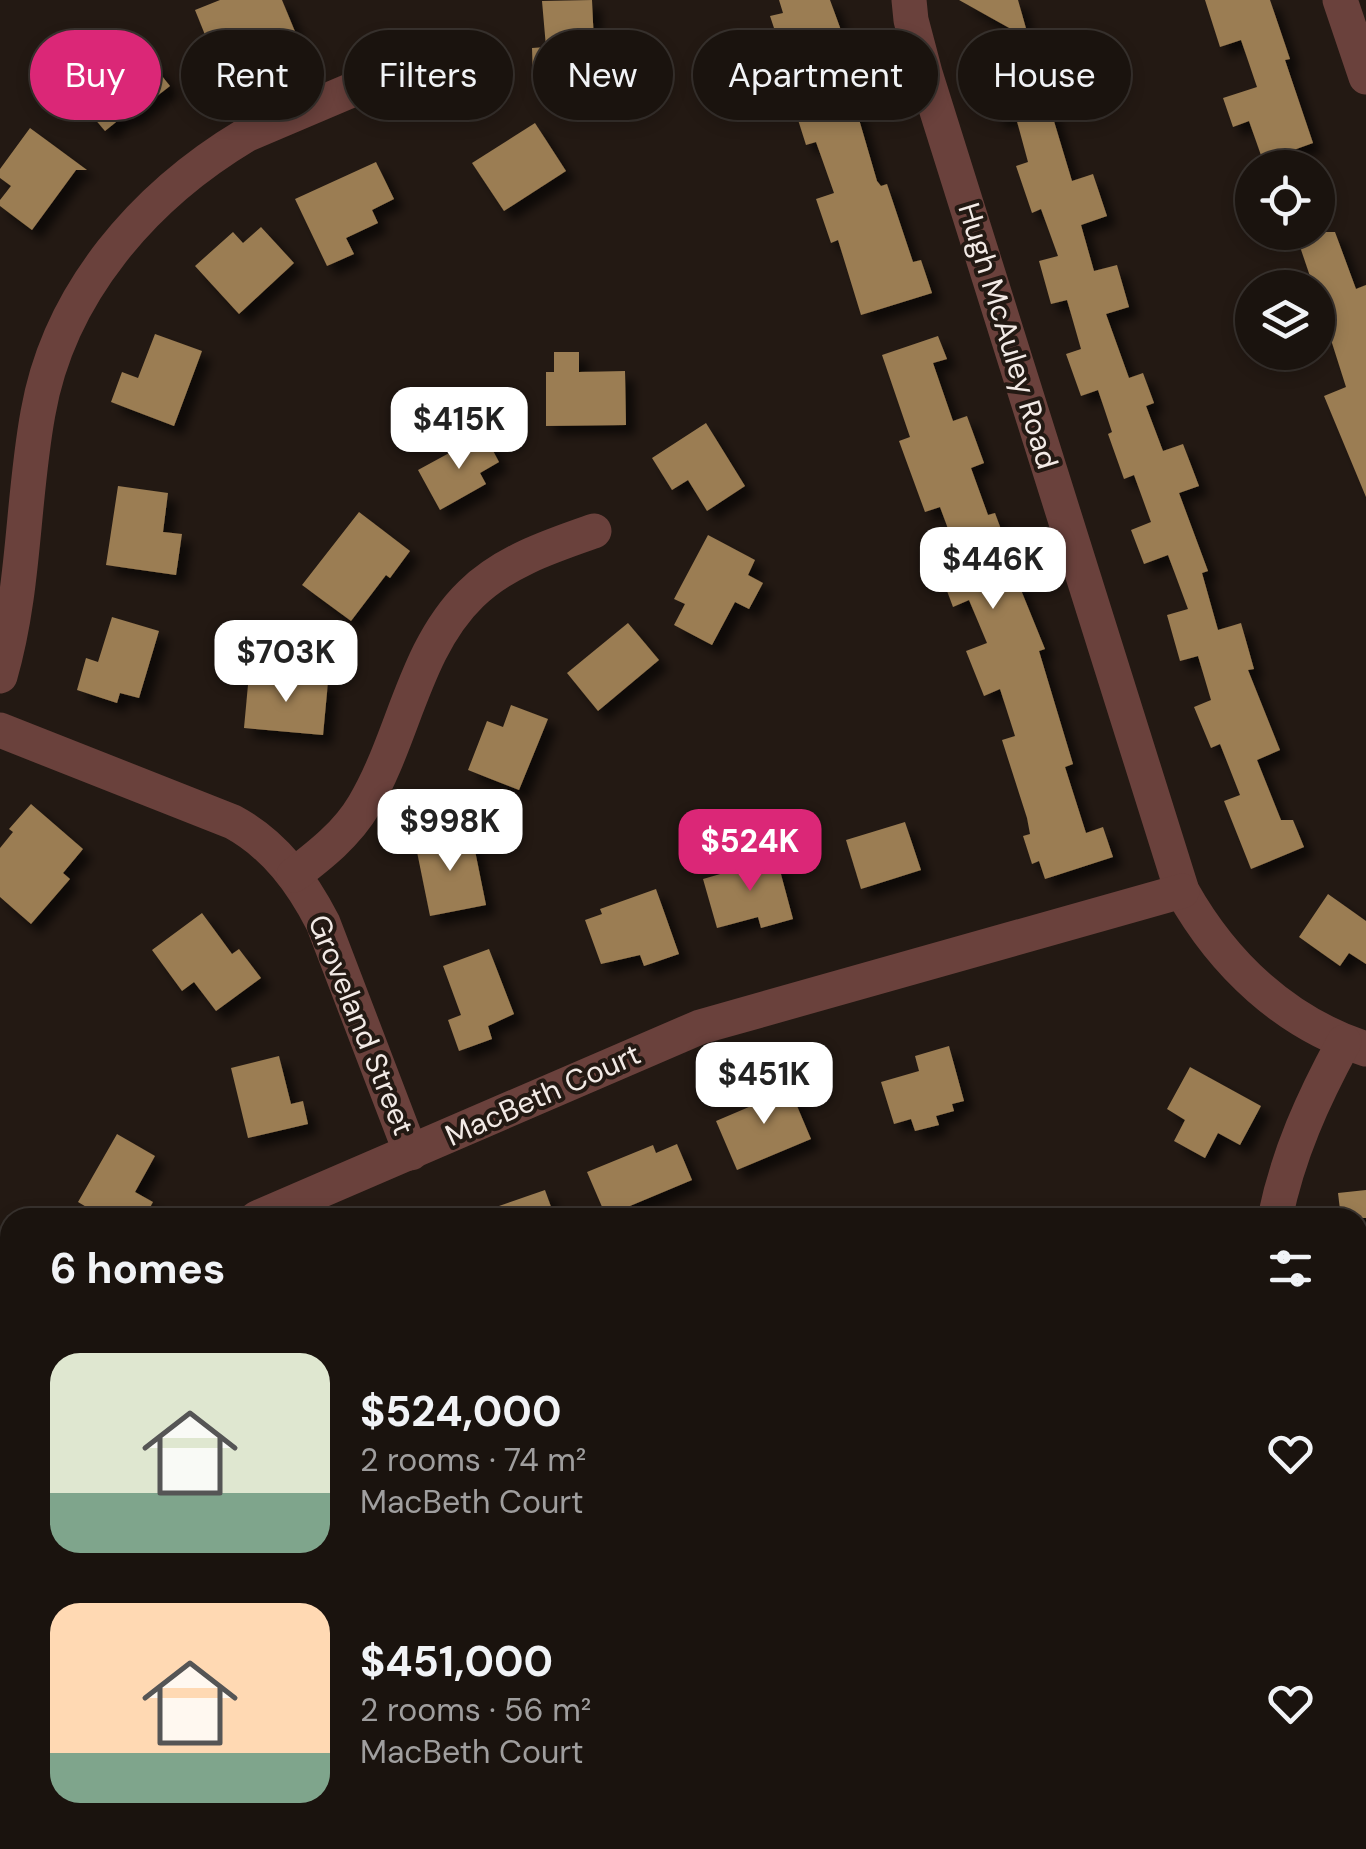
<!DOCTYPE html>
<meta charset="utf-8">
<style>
body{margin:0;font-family:"DM Sans",sans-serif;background:#27201c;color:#f1f3f6;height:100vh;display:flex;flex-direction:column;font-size:38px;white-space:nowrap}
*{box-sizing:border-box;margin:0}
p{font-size:32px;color:#9f9e9e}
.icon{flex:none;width:55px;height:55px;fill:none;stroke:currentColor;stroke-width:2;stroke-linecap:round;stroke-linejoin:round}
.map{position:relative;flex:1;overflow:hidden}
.side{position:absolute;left:0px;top:1208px;width:1368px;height:642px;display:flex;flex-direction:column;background:#1a130e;border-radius:30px 30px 0 0;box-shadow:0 5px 15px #0003,0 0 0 2px #38322e}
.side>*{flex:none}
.hud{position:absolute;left:30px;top:30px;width:1308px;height:90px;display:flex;gap:20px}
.fabs{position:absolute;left:1235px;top:150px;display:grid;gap:20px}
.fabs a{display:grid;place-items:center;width:100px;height:100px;border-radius:50%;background:#1a130e;box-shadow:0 5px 15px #0003,0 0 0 2px #38322e;font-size:50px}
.price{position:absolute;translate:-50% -85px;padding:0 22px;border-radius:20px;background:#fff;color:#222;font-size:32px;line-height:65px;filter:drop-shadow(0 2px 5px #0008)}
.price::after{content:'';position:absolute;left:50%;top:60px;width:30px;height:22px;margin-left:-15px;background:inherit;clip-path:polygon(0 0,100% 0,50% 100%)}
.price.current{background:#db2777;color:#fff}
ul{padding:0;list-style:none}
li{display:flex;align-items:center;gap:30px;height:250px;padding:0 50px}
li span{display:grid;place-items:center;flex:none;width:280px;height:200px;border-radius:30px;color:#555}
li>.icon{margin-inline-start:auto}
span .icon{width:120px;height:120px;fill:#fffc;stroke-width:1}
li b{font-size:42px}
h2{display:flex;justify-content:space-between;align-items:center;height:120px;padding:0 50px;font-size:42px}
.tag{padding:0 35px;border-radius:45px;background:#1a130e;box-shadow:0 5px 15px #0003,0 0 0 2px #38322e;font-size:35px;line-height:90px}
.tag.current{background:#db2777;color:#fff}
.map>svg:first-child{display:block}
.building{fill:#9b7d53;filter:url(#shadow)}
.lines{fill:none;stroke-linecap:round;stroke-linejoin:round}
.street{stroke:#6a413c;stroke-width:35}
.secondary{stroke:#96554e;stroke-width:50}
.labels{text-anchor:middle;stroke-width:8;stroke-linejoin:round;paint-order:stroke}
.street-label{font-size:30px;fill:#f2eae6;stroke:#231913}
</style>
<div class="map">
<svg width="1366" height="1849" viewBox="0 0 1366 1849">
<defs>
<filter id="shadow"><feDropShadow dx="9" dy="9" stdDeviation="5" flood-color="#0009"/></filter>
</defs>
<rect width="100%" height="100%" fill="#231913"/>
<!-- building -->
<g class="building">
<path d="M 220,0 L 282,0 L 296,34 L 218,67 L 195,10 Z"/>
<path d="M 592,0 L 594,44 L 616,42 L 617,66 L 597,67 L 598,76 L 533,80 L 532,48 L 546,47 L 542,1 Z"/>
<path d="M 779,0 L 830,0 L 866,99 L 854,102 L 877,181 L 881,186 L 887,184 L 913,262 L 921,260 L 932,293 L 861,315 L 838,240 L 831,243 L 816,199 L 834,193 L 816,142 L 806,145 L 794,107 L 810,102 L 797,57 L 785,61 L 770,16 L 783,13 Z"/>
<path d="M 959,0 L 1018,0 L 1029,39 Z"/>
<path d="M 1205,0 L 1270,0 L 1290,59 L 1285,60 L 1313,143 L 1263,161 L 1249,121 L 1233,127 L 1223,98 L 1257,87 L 1241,40 L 1220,47 Z"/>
<path d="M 137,45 L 170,86 L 130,117 L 126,114 L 105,131 L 78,99 L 101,81 L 97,76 Z"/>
<path d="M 1035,58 L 1072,181 L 1093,174 L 1107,216 L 1081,225 L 1094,271 L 1117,265 L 1129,307 L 1106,314 L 1129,378 L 1143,373 L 1154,403 L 1146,406 L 1163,451 L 1183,444 L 1199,486 L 1179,493 L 1208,571 L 1202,573 L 1218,630 L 1241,623 L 1254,669 L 1248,670 L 1280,750 L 1257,760 L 1281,820 L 1293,820 L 1304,847 L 1251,869 L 1224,801 L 1240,795 L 1220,744 L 1211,748 L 1194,707 L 1211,700 L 1198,656 L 1180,661 L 1167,615 L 1188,609 L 1168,555 L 1144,564 L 1131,530 L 1151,522 L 1134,475 L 1124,479 L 1108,434 L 1112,432 L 1098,390 L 1081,396 L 1066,354 L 1081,349 L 1067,300 L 1051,304 L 1039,261 L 1058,256 L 1041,209 L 1032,213 L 1016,166 L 1028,162 L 1015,114 L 997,119 L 984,73 Z"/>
<path d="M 535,123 L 566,171 L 504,211 L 472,163 Z"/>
<path d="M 30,128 L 87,170 L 76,170 L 32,230 L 0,206 L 0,200 L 11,186 L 0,178 L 0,169 Z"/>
<path d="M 376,162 L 394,199 L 372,210 L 378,223 L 346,238 L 354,254 L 327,266 L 295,199 Z"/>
<path d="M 261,227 L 294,263 L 239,314 L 195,266 L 233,232 L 243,243 Z"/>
<path d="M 1295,232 L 1335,232 L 1356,289 L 1366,285 L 1366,497 L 1324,396 L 1346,387 L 1318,299 L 1318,288 L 1314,288 Z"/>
<path d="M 155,334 L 202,351 L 174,426 L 111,402 L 122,372 L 138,378 Z"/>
<path d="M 938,336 L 947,359 L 933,363 L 953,421 L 967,416 L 984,463 L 971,468 L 988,515 L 995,513 L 1013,562 L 1010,563 L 1045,649 L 1039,651 L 1073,764 L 1065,767 L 1086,833 L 1103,827 L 1113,857 L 1045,879 L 1039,861 L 1032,864 L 1023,836 L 1030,834 L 1027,818 L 1002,740 L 1015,736 L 1000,689 L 984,696 L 966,651 L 987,643 L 969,600 L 953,607 L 937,564 L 958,556 L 940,507 L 925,512 L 899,441 L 910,437 L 882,355 Z"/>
<path d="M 554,352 L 579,352 L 579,372 L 625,371 L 626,425 L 546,426 L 546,372 L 554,372 Z"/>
<path d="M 706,423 L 745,486 L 707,511 L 688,480 L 672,490 L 652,458 Z"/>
<path d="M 484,434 L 499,462 L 480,473 L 486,484 L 440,510 L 418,470 Z"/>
<path d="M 118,486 L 168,493 L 163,532 L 182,534 L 176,575 L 106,565 Z"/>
<path d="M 359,512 L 410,551 L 390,578 L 386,575 L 351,621 L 302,585 Z"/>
<path d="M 708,535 L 755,560 L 748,575 L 763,583 L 749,609 L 735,602 L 712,645 L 674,625 L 685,604 L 674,599 Z"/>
<path d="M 112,617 L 159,631 L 139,698 L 120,693 L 117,703 L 77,690 L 86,658 L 98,662 Z"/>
<path d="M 628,623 L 659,660 L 598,711 L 567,673 Z"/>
<path d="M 249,674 L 328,682 L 323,735 L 244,728 Z"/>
<path d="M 511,705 L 548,719 L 519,790 L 468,770 L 487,721 L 503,727 Z"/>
<path d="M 31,804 L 83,849 L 63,873 L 70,879 L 31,924 L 0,897 L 0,848 L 13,832 L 9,829 Z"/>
<path d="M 905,822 L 921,870 L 861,889 L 846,840 Z"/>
<path d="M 471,831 L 486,905 L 430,916 L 415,842 Z"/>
<path d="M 775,852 L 793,919 L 761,928 L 758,917 L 717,928 L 703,879 L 755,864 L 753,858 Z"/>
<path d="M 656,889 L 679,954 L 644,966 L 640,955 L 601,964 L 585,920 L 602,914 L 600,909 Z"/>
<path d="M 1328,894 L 1366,921 L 1366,964 L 1349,953 L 1340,966 L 1299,937 Z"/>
<path d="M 202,913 L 232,954 L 239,949 L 261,978 L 216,1011 L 194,982 L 182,991 L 152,950 Z"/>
<path d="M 489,949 L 514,1014 L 488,1026 L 492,1039 L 459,1051 L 448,1020 L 461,1015 L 443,966 Z"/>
<path d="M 949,1046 L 964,1101 L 952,1104 L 954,1111 L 936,1116 L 939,1125 L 915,1131 L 911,1119 L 894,1124 L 881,1082 L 919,1071 L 915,1056 Z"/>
<path d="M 279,1056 L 291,1104 L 303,1101 L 308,1124 L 248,1138 L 231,1068 Z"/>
<path d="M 1190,1067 L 1261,1106 L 1240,1145 L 1218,1133 L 1205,1158 L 1174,1141 L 1185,1120 L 1167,1109 Z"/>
<path d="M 786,1080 L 811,1139 L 737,1170 L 716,1121 L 763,1101 L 759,1091 Z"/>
<path d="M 117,1134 L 155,1156 L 135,1192 L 153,1202 L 144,1218 L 105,1218 L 78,1202 Z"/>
<path d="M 677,1144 L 692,1180 L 606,1216 L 587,1172 L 653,1145 L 656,1153 Z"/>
<path d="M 545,1190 L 555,1218 L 477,1218 L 476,1214 Z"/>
<path d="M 1366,1190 L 1366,1218 L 1341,1218 L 1338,1193 Z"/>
</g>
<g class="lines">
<!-- street -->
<g class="street">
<path d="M 909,0 L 911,20 L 925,73 L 1182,891 C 1223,964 1285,1023 1366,1049"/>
<path d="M 1340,0 L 1366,77"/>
<path d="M 0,676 C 25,590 22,500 38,413 C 59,293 144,196 246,135 L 439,53"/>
<path d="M 0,730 L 233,822 C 275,845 302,882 323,923 L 411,1153"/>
<path d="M 294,875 C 320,855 347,834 364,805 C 404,738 414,649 471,594 C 505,561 551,546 594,531"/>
<path d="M 257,1218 L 700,1027 L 1182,891"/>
<path d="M 1275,1218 C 1288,1154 1313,1099 1344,1042"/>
<path d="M 1358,1596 L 1366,1632"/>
<path d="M 1358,1735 L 1366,1733"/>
<path d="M 0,1791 L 10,1784"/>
<path d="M 0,1837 L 10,1834"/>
<path d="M 559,1840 L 559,1849"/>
<path d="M 971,1840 L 972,1849"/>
</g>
<!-- secondary -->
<g class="secondary">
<path d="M 0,1464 L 10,1488"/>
<path d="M 64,1840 L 78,1849"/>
<path d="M 175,1849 L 190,1840"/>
</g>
</g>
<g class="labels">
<!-- street labels -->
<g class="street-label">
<text transform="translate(1008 336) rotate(73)" y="10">Hugh McAuley Road</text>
<text transform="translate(361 1025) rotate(68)" y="10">Groveland Street</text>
<text transform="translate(543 1095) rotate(-24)" y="10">MacBeth Court</text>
</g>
</g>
</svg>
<div class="fabs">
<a><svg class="icon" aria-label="locate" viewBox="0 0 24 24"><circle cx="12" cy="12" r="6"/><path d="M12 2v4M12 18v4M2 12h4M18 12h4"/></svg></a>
<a><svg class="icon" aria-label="layers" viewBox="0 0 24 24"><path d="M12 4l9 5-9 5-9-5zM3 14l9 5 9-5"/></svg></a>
</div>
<b class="price" style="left:459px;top:472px">$415K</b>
<b class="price" style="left:993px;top:612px">$446K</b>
<b class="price" style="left:286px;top:705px">$703K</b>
<b class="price" style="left:450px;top:874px">$998K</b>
<b class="price current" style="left:750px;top:894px">$524K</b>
<b class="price" style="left:764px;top:1127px">$451K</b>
<div class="hud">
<a class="tag current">Buy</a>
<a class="tag">Rent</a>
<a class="tag">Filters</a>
<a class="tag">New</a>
<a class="tag">Apartment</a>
<a class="tag">House</a>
</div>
<section class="side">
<h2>6 homes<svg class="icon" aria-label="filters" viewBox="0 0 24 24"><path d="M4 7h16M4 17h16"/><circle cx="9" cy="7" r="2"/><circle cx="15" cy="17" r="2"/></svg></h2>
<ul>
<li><span style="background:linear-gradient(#dfe7d0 70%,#7fa58c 0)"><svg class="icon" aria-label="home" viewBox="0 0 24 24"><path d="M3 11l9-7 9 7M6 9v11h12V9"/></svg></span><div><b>$524,000</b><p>2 rooms · 74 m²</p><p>MacBeth Court</p></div><svg class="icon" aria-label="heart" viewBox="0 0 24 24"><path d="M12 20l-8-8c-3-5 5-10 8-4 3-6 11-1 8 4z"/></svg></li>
<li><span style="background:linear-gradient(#ffd9b3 75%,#7fa58c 0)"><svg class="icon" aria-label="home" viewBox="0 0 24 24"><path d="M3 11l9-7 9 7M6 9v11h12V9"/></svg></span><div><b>$451,000</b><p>2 rooms · 56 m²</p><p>MacBeth Court</p></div><svg class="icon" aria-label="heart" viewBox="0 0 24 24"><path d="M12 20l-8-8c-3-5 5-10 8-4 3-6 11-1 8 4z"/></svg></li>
</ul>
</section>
</div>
